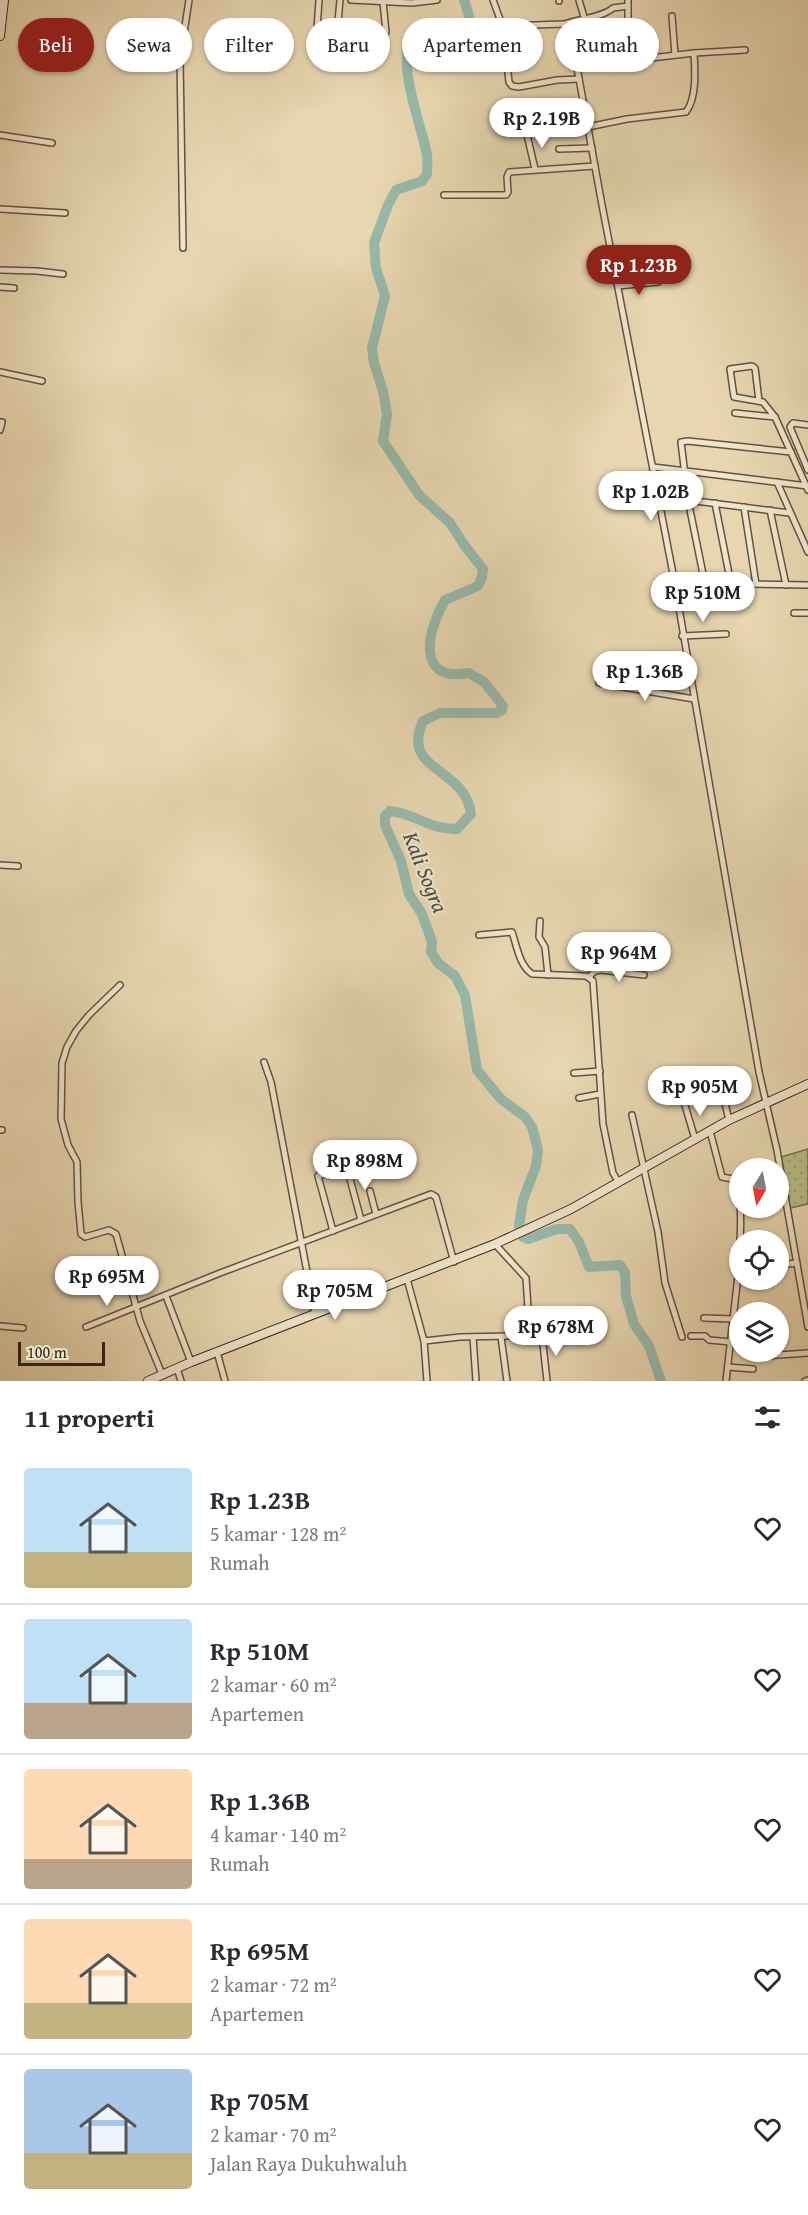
<!DOCTYPE html>
<html lang="id">
<meta charset="utf-8">
<style>
body{margin:0;font-family:"Gentium Book Plus",serif;background:#f2f2f3;color:#2b2b33;height:100vh;display:flex;flex-direction:column;font-size:22px;white-space:nowrap}
*{box-sizing:border-box;margin:0}
p{font-size:20px;color:#7c7c81}
.icon{flex:none;width:33px;height:33px;fill:none;stroke:currentColor;stroke-width:2;stroke-linecap:round;stroke-linejoin:round}
.map{position:relative;height:1381px;overflow:hidden}
.details{display:flex;flex-direction:column;background:#fff;flex:1}
.details>*{flex:none}
.top-card{position:absolute;left:18px;top:18px;width:772px;height:54px;display:flex;gap:12px}
.needle{width:39px;rotate:190deg}
.fabs{position:absolute;left:729px;top:1158px;display:grid;gap:12px}
.fabs a{display:grid;place-items:center;width:60px;height:60px;border-radius:50%;background:#fff;box-shadow:0 2px 4px #0004;font-size:30px}
.scale{position:absolute;left:18px;bottom:15px;width:87px;box-sizing:border-box;padding-left:6px;border:3px solid #362815;border-top:0;font-size:16px;line-height:21px;white-space:nowrap;color:#362815;-webkit-text-stroke:4px #efe4cc;paint-order:stroke}
.price{position:absolute;translate:-50% -51px;padding:0 14px;border-radius:21px;background:#fff;color:#222;font-size:20px;line-height:39px;filter:drop-shadow(0 2px 3px #0008)}
.price::after{content:'';position:absolute;left:50%;top:36px;width:18px;height:14px;margin-left:-9px;background:inherit;clip-path:polygon(0 0,100% 0,50% 100%)}
.price.on{background:#8f2418;color:#fff}
ul{padding:0;list-style:none}
li{display:flex;align-items:center;gap:18px;height:150px;padding:0 24px}
li+li{border-top:2px solid #e1e1e2}
li span{display:grid;place-items:center;flex:none;width:168px;height:120px;border-radius:6px;color:#555}
li>.icon{margin-inline-start:auto}
span .icon{width:72px;height:72px;fill:#fffc;stroke-width:1}
li b{font-size:26px}
h2{display:flex;justify-content:space-between;align-items:center;height:72px;padding:0 24px;font-size:26px}
.tag{padding:0 21px;border-radius:27px;background:#fff;box-shadow:0 2px 4px #0004;font-size:21px;line-height:54px}
.tag.on{background:#8f2418;color:#fff}
.map>svg:first-child{display:block}
.park{fill:url(#park-dots);stroke:#78724e;stroke-width:1.5}
.lines{fill:none;stroke-linecap:round;stroke-linejoin:round}
.river{stroke:#97b9aa;stroke-width:10}
.minor-casing{stroke:#62543c;stroke-width:8}
.secondary-casing{stroke:#362815;stroke-width:10}
.minor{stroke:#efe4cc;stroke-width:5}
.secondary{stroke:#efe4cc;stroke-width:8}
.labels{text-anchor:middle;stroke-width:4.5;stroke-linejoin:round;paint-order:stroke}
.water-label{font-size:22px;font-style:italic;fill:#4e4c3a;stroke:#efe4cc}
</style>
<div class="map">
<svg width="808" height="1381" viewBox="0 0 808 1381">
<defs>
<pattern id="park-dots" width="8" height="8" patternUnits="userSpaceOnUse" patternTransform="scale(1.5)"><rect width="8" height="8" fill="#b9bd88"/><path d="M2 2h.1M6 6h.1" fill="none" stroke="#a0a274" stroke-width="1.8" stroke-linecap="round"/></pattern>
</defs>
<rect width="100%" height="100%" fill="#e7d6b0"/>
<filter id="stains"><feTurbulence type="fractalNoise" baseFrequency=".00333" numOctaves="4"/><feColorMatrix values="0 0 0 0 .2 0 0 0 0 .09 0 0 0 0 .02 0 0 0 .5 -.17"/></filter>
<radialGradient id="worn" r=".72"><stop offset=".6" stop-color="#630" stop-opacity="0"/><stop offset="1" stop-color="#630" stop-opacity=".3"/></radialGradient>
<!-- park -->
<path class="park" d="M 808,1149 L 808,1204 L 790,1208 L 781,1157 Z"/>
<g class="lines">
<!-- river -->
<path class="river" d="M 464,0 L 469,16 L 465,30 C 452,29 430,23 419,30 C 389,49 423,128 427,155 C 428,161 427,168 427,174 L 422,181 L 396,190 L 388,205 L 374,243 L 376,268 L 385,296 L 372,348 L 374,363 L 383,391 L 387,414 L 383,441 L 419,495 L 450,523 L 465,546 L 483,569 L 482,577 L 478,586 L 445,600 C 427,631 415,683 469,673 L 484,682 L 503,706 L 502,710 L 496,713 L 440,713 L 423,721 C 400,772 465,766 471,814 L 457,829 C 430,830 414,813 390,811 L 385,816 L 385,825 L 401,861 L 409,894 L 422,914 L 432,942 L 431,952 L 438,963 L 455,976 L 465,995 L 477,1070 L 501,1099 L 525,1117 L 532,1127 L 538,1150 L 536,1166 L 523,1200 L 519,1226 L 523,1237 L 528,1239 L 557,1229 L 570,1229 L 579,1242 L 589,1267 L 620,1265 L 625,1273 L 626,1296 L 634,1324 L 649,1346 L 661,1381"/>
<!-- minor casing -->
<g class="minor-casing">
<g id="minor">
<path d="M 340,0 L 338,22 L 340,27 L 363,32 L 386,32 L 383,2"/>
<path d="M 351,0 L 412,3 L 437,0"/>
<path d="M 493,0 L 501,22 L 505,26 L 562,24 L 570,29 L 602,205 L 674,579 L 759,1072 L 777,1150 L 808,1327"/>
<path d="M 559,0 L 559,1"/>
<path d="M 579,0 L 584,17"/>
<path d="M 628,6 L 628,24 L 637,60"/>
<path d="M 672,16 L 675,55"/>
<path d="M 564,24 C 579,19 603,17 613,8 L 628,6 L 628,0"/>
<path d="M 503,25 L 509,82 L 512,86 L 519,87 L 557,80 L 579,79"/>
<path d="M 694,53 L 745,50"/>
<path d="M 315,58 L 319,0"/>
<path d="M 467,65 L 506,60"/>
<path d="M 578,69 L 608,63 L 694,53 C 695,70 697,98 686,112 L 627,119 L 588,127"/>
<path d="M 0,135 L 52,143"/>
<path d="M 527,135 L 535,169"/>
<path d="M 559,149 L 592,148"/>
<path d="M 444,195 L 506,195 L 508,192 L 507,177 L 509,172 L 595,166"/>
<path d="M 0,209 L 65,213"/>
<path d="M 183,248 L 180,59 L 189,0"/>
<path d="M 0,270 L 37,271 L 63,274"/>
<path d="M 618,286 L 658,282"/>
<path d="M 0,287 L 14,288"/>
<path d="M 0,372 L 42,381"/>
<path d="M 759,401 L 755,368 L 752,366 L 730,369 L 734,397 L 763,402 L 775,417 L 808,490"/>
<path d="M 735,413 L 775,417"/>
<path d="M 808,425 L 793,423 L 790,427 L 808,470"/>
<path d="M 0,430 L 2,422"/>
<path d="M 653,467 L 808,486"/>
<path d="M 777,482 L 808,552"/>
<path d="M 688,500 L 789,513"/>
<path d="M 715,503 L 731,584"/>
<path d="M 744,507 L 756,584"/>
<path d="M 770,510 L 786,585"/>
<path d="M 705,584 L 688,500 L 681,442 L 688,441 L 791,452"/>
<path d="M 674,586 L 685,583 L 808,585"/>
<path d="M 794,613 L 808,613"/>
<path d="M 682,636 L 726,634"/>
<path d="M 599,683 L 694,699"/>
<path d="M 0,865 L 18,866"/>
<path d="M 540,921 L 539,937 L 545,947 L 548,975"/>
<path d="M 479,935 L 512,932 C 517,946 519,965 532,974 L 586,976 L 593,981 L 603,1124 L 613,1173 L 618,1181"/>
<path d="M 589,977 L 595,971 L 601,970 L 644,975"/>
<path d="M 120,985 L 89,1015 L 76,1031 L 67,1047 L 62,1063 L 61,1119 L 68,1145 L 77,1162 L 78,1202 L 81,1234 L 85,1237 L 109,1230 L 116,1234 L 140,1321 L 162,1374"/>
<path d="M 264,1062 L 271,1082 L 315,1314"/>
<path d="M 574,1073 L 600,1071"/>
<path d="M 721,1087 L 729,1120"/>
<path d="M 579,1098 L 600,1094"/>
<path d="M 684,1102 L 695,1139"/>
<path d="M 632,1115 L 658,1232 L 665,1283 L 682,1337"/>
<path d="M 0,1130 L 2,1130"/>
<path d="M 710,1131 L 722,1177 L 733,1179 C 742,1196 741,1222 740,1240"/>
<path d="M 370,1191 L 376,1214"/>
<path d="M 333,1231 L 318,1176 L 347,1168 L 361,1220"/>
<path d="M 495,1244 L 526,1278 L 528,1308 L 538,1335"/>
<path d="M 778,1265 L 797,1263"/>
<path d="M 407,1279 L 424,1341 L 427,1381"/>
<path d="M 166,1296 L 191,1362"/>
<path d="M 704,1318 L 734,1319"/>
<path d="M 0,1326 L 23,1328"/>
<path d="M 86,1327 L 220,1273 L 431,1194 L 436,1197 L 454,1262"/>
<path d="M 542,1335 L 547,1381"/>
<path d="M 691,1336 L 705,1336 L 709,1340 L 731,1342"/>
<path d="M 473,1337 L 476,1381"/>
<path d="M 501,1337 L 507,1381"/>
<path d="M 424,1341 L 460,1337 L 549,1335"/>
<path d="M 217,1352 L 225,1381"/>
<path d="M 764,1356 L 808,1353"/>
<path d="M 728,1367 L 753,1369"/>
<path d="M 177,1368 L 181,1381"/>
<path d="M 726,1381 L 740,1258"/>
<path d="M 805,1381 L 808,1380"/>
</g>
</g>
<!-- secondary casing -->
<g class="secondary-casing">
<g id="secondary">
<path d="M 0,36 L 4,0"/>
<path d="M 148,1381 L 191,1362 L 495,1244 L 571,1209 L 729,1120 L 808,1084"/>
</g>
</g>
<!-- minor -->
<use href="#minor" class="minor"/>
<!-- secondary -->
<use href="#secondary" class="secondary"/>
</g>
<g class="labels">
<!-- water labels -->
<g class="water-label">
<text transform="translate(426 872) rotate(68)" y="8">Kali Sogra</text>
</g>
</g>
<rect width="100%" height="100%" filter="url(#stains)"/>
<rect width="100%" height="100%" fill="url(#worn)"/>
</svg>
<div class="fabs">
<a><svg class="needle" viewBox="-14 -14 28 28"><path d="M0-13l5 13h-10z" fill="#e53935"/><path d="M0 13l5-13h-10z" fill="#7c7c81"/></svg></a>
<a><svg class="icon" aria-label="locate" viewBox="0 0 24 24"><circle cx="12" cy="12" r="6"/><path d="M12 2v4M12 18v4M2 12h4M18 12h4"/></svg></a>
<a><svg class="icon" aria-label="layers" viewBox="0 0 24 24"><path d="M12 4l9 5-9 5-9-5zM3 14l9 5 9-5"/></svg></a>
</div>
<div class="scale">100 m</div>
<b class="price" style="left:542px;top:149px">Rp 2.19B</b>
<b class="price on" style="left:639px;top:296px">Rp 1.23B</b>
<b class="price" style="left:651px;top:522px">Rp 1.02B</b>
<b class="price" style="left:703px;top:623px">Rp 510M</b>
<b class="price" style="left:645px;top:702px">Rp 1.36B</b>
<b class="price" style="left:619px;top:983px">Rp 964M</b>
<b class="price" style="left:700px;top:1117px">Rp 905M</b>
<b class="price" style="left:365px;top:1191px">Rp 898M</b>
<b class="price" style="left:107px;top:1307px">Rp 695M</b>
<b class="price" style="left:335px;top:1321px">Rp 705M</b>
<b class="price" style="left:556px;top:1357px">Rp 678M</b>
<div class="top-card">
<a class="tag on">Beli</a>
<a class="tag">Sewa</a>
<a class="tag">Filter</a>
<a class="tag">Baru</a>
<a class="tag">Apartemen</a>
<a class="tag">Rumah</a>
</div>
</div>
<section class="details">
<h2>11 properti<svg class="icon" aria-label="filters" viewBox="0 0 24 24"><path d="M4 7h16M4 17h16"/><circle cx="9" cy="7" r="2"/><circle cx="15" cy="17" r="2"/></svg></h2>
<ul>
<li><span style="background:linear-gradient(#bfe0f5 70%,#c2b280 0)"><svg class="icon" aria-label="home" viewBox="0 0 24 24"><path d="M3 11l9-7 9 7M6 9v11h12V9"/></svg></span><div><b>Rp 1.23B</b><p>5 kamar · 128 m²</p><p>Rumah</p></div><svg class="icon" aria-label="heart" viewBox="0 0 24 24"><path d="M12 20l-8-8c-3-5 5-10 8-4 3-6 11-1 8 4z"/></svg></li>
<li><span style="background:linear-gradient(#bfe0f5 70%,#b9a48a 0)"><svg class="icon" aria-label="home" viewBox="0 0 24 24"><path d="M3 11l9-7 9 7M6 9v11h12V9"/></svg></span><div><b>Rp 510M</b><p>2 kamar · 60 m²</p><p>Apartemen</p></div><svg class="icon" aria-label="heart" viewBox="0 0 24 24"><path d="M12 20l-8-8c-3-5 5-10 8-4 3-6 11-1 8 4z"/></svg></li>
<li><span style="background:linear-gradient(#ffd9b3 75%,#b9a48a 0)"><svg class="icon" aria-label="home" viewBox="0 0 24 24"><path d="M3 11l9-7 9 7M6 9v11h12V9"/></svg></span><div><b>Rp 1.36B</b><p>4 kamar · 140 m²</p><p>Rumah</p></div><svg class="icon" aria-label="heart" viewBox="0 0 24 24"><path d="M12 20l-8-8c-3-5 5-10 8-4 3-6 11-1 8 4z"/></svg></li>
<li><span style="background:linear-gradient(#ffd9b3 70%,#c2b280 0)"><svg class="icon" aria-label="home" viewBox="0 0 24 24"><path d="M3 11l9-7 9 7M6 9v11h12V9"/></svg></span><div><b>Rp 695M</b><p>2 kamar · 72 m²</p><p>Apartemen</p></div><svg class="icon" aria-label="heart" viewBox="0 0 24 24"><path d="M12 20l-8-8c-3-5 5-10 8-4 3-6 11-1 8 4z"/></svg></li>
<li><span style="background:linear-gradient(#a9c7e8 70%,#c2b280 0)"><svg class="icon" aria-label="home" viewBox="0 0 24 24"><path d="M3 11l9-7 9 7M6 9v11h12V9"/></svg></span><div><b>Rp 705M</b><p>2 kamar · 70 m²</p><p>Jalan Raya Dukuhwaluh</p></div><svg class="icon" aria-label="heart" viewBox="0 0 24 24"><path d="M12 20l-8-8c-3-5 5-10 8-4 3-6 11-1 8 4z"/></svg></li>
</ul>
</section>
